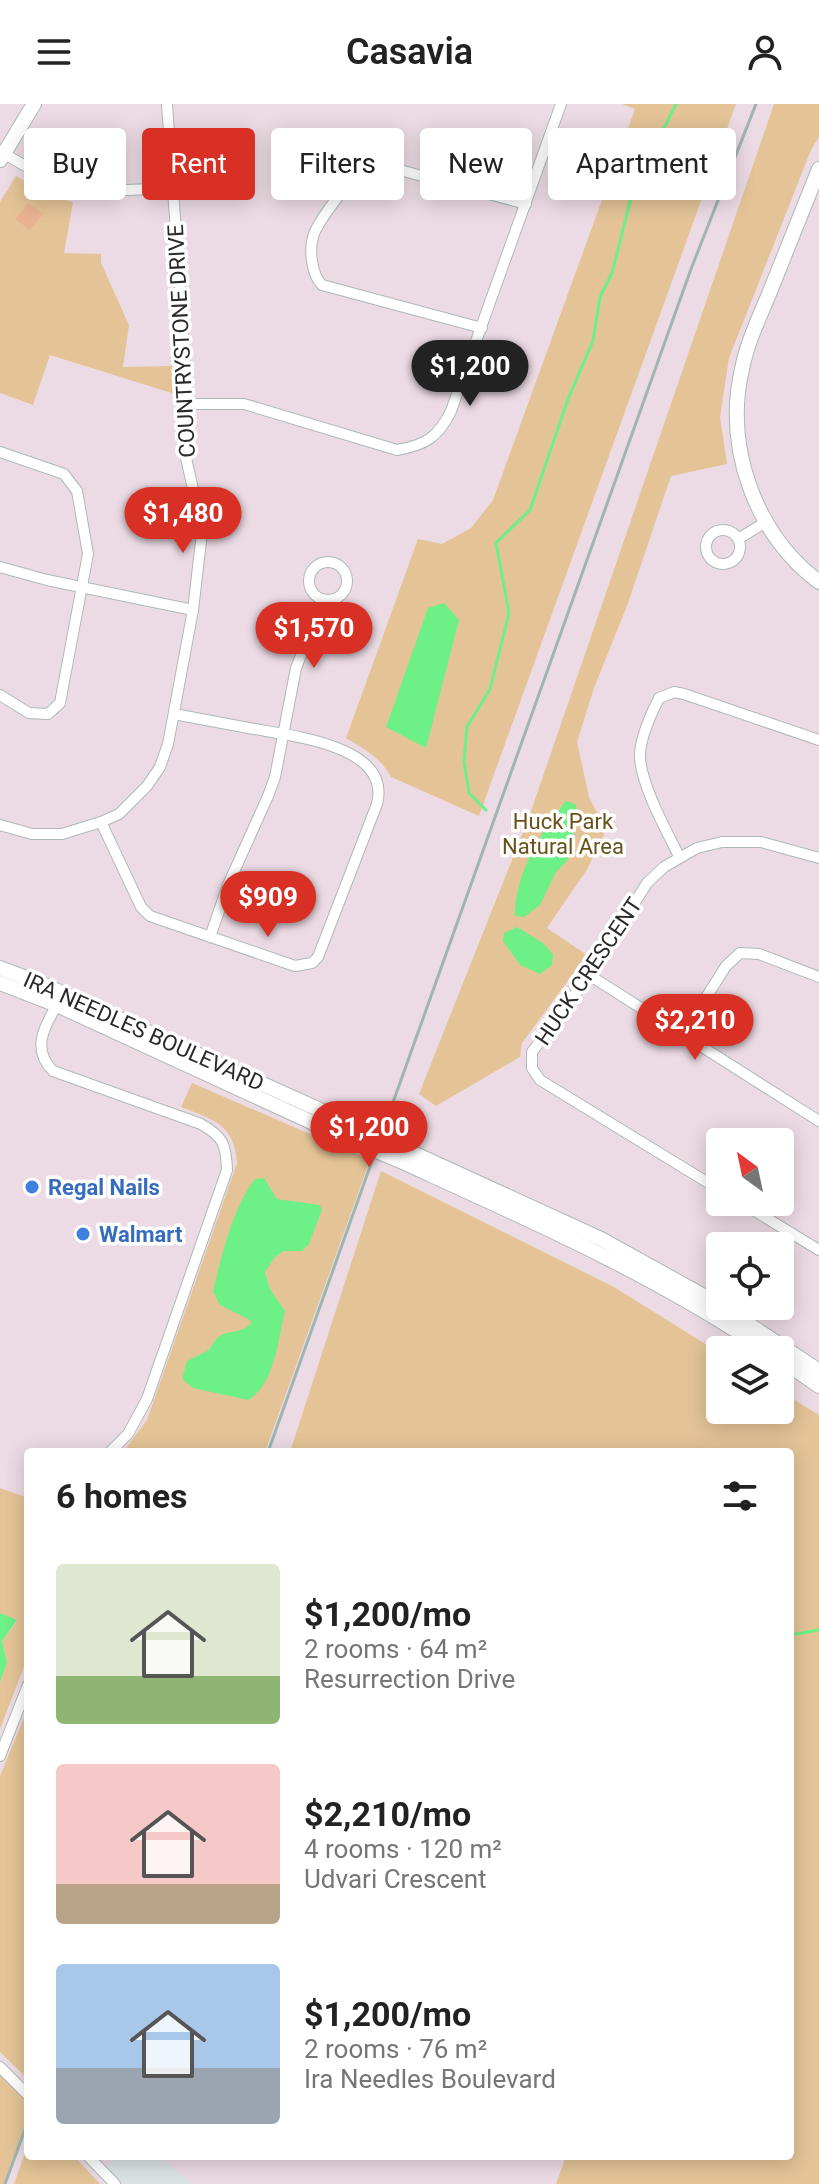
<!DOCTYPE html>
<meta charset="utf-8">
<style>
body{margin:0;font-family:Roboto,sans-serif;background:#f2f2f2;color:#222;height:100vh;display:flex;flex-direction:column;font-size:30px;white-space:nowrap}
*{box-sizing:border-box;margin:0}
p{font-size:26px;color:#767676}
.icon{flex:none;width:44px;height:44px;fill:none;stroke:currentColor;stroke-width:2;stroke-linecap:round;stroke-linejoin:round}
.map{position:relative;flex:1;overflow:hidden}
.drawer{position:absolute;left:24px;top:1344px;width:770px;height:712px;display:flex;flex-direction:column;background:#fff;border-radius:8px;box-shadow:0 4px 20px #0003}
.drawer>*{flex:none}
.guide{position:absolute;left:24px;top:24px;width:772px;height:72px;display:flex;gap:16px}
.needle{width:52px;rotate:327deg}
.fabs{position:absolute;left:706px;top:1024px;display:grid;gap:16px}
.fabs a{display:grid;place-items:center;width:88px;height:88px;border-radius:8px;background:#fff;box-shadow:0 4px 20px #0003;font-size:40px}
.price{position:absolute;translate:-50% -68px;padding:0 18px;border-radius:28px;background:#d93025;color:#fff;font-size:26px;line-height:52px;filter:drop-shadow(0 2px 4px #0008)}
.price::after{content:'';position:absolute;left:50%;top:48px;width:24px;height:18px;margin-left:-12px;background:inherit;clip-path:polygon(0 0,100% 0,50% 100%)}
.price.current{background:#222;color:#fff}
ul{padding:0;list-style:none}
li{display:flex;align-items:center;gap:24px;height:200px;padding:0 32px}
li span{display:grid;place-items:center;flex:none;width:224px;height:160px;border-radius:8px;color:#555}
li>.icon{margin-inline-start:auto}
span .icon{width:96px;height:96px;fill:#fffc;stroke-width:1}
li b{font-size:34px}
h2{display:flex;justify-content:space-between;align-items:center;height:96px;padding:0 32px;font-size:34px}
.chip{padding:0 28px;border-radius:8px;background:#fff;box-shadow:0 4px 20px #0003;font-size:28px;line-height:72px}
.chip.current{background:#d93025;color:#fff}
header{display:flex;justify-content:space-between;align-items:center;height:104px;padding:0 32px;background:#fff;font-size:36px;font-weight:600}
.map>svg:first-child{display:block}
.industrial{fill:#dce3e4}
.green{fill:#e4c497}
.pitch{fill:#ebb292}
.water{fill:#6df087}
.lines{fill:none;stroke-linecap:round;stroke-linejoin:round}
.stream{stroke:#6df087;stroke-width:3}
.street-casing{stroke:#acbab6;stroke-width:12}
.secondary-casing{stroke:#acbab6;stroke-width:16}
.street{stroke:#fff;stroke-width:10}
.secondary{stroke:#fff;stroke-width:14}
.rail{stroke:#9eb5b0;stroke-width:3}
.secondary-bridge-casing{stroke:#acbab6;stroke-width:16;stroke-linecap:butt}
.secondary-bridge{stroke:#fff;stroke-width:14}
.shop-dot{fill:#3f7fe0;stroke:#fff;stroke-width:3}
.labels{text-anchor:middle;stroke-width:7;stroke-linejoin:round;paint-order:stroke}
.street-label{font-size:22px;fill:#2a2a2a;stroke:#fff}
.park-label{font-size:22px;fill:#685219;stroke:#fff}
.shop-label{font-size:22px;font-weight:bold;fill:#366cbe;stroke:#fff;text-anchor:start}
</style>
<header><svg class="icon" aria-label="menu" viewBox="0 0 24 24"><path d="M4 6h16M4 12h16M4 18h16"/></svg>Casavia<svg class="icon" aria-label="person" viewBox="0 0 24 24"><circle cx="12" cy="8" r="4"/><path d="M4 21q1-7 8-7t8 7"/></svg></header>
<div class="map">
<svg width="819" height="2080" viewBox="0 0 819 2080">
<rect width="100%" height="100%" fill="#ecdbe4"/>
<!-- industrial -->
<path class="industrial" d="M 114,2052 L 161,2052 L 192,2080 L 123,2080 L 107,2064 Z"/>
<!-- green -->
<g class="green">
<path d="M 622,0 L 736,0 L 479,712 L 391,673 C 381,654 364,645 346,634 L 418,435 L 442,440 L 471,424 L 493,396 L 635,5 Z"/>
<path d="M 774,0 L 819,0 L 819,33 L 811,46 L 729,254 L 720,313 L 727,360 L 671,372 L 627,502 L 594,584 L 577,638 L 589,693 L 606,726 L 588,764 L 547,824 L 587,851 L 522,939 L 520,953 L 436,1002 L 419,990 L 529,713 Z"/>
<path d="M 16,72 L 50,92 L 73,98 L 64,149 L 101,150 L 101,159 L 129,221 L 123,263 L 172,262 L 178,291 L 50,251 L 33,301 L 0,289 L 0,98 Z"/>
<path d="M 192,979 L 370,1056 L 265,1348 L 123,1348 L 147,1316 L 237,1059 C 234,1020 214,1016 181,1003 Z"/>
<path d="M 381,1067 L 614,1183 L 720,1249 L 720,1306 L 780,1306 L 780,1287 L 819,1311 L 819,2080 L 556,2080 L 566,2052 L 790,2052 L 790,1348 L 290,1348 Z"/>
<path d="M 0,1384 L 28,1394 L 28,1552 L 0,1625 L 0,1578 L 7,1558 L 2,1537 L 17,1517 L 0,1509 Z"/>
<path d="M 28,1604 L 28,1975 L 0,1948 L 0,1672 Z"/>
<path d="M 0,1970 L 28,1999 L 28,2012 L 4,2080 L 0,2080 Z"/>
<path d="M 28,2040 L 28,2052 L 74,2052 L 100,2080 L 14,2080 Z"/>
</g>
<!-- pitch -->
<path class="pitch" d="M 28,99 L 43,110 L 30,126 L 15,115 Z"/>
<!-- water -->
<g class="water">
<path d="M 444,499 L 459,516 L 426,644 L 386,623 L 428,504 Z"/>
<path d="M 566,697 L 575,700 L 578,708 L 568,756 L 556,768 L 540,801 L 524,813 L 515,812 C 515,769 540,729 566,697 Z"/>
<path d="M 517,823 L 543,839 L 553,850 L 552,861 L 540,870 L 520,861 L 503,837 L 504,829 Z"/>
<path d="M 264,1074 L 277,1095 L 320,1101 L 322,1106 L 309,1140 L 302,1147 L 284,1147 L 275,1153 L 265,1168 L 270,1185 L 285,1207 C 278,1235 275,1280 248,1296 L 193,1284 L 182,1275 L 187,1257 L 209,1246 C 222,1219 237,1235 251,1219 L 250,1216 L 220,1201 L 213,1187 C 222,1151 232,1105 255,1075 Z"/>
<path d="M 0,1509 L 17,1516 L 2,1537 L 7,1558 L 0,1578 Z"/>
</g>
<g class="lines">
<!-- stream -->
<g class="stream">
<path d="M 486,706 L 469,689 L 464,658 L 467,623 L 490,585 L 509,509 L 496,439 L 530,406 L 568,295 L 593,237 L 600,193 L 612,169 L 632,90 L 648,67 L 659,34 L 676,0"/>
<path d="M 790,1531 L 819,1526"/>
</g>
<!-- street casing -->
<g class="street-casing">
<g id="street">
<path d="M 0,47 C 69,90 93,88 172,84"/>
<path d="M 482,224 L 322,181 C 312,171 309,147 313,133 C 316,119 358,64 370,58 L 526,100"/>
<path d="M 188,300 L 244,300 L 397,346 C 425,341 438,334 451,307 L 561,0"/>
<path d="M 0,348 L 64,370 L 77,387 L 88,450 L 60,599 L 48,610 L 29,609 L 0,591"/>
<circle cx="723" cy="443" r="17"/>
<path d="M 738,435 L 766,418"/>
<circle cx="328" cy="477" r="19"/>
<path d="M 0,463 L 47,476 L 193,506"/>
<path d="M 101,718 L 141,803 L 150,812 L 295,862 L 312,859 L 318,853 L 377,700 C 392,642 293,632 254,625 C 228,620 201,615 174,610"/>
<path d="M 0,721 L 32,730 L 62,730 L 101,718 L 119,710 L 147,682 L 160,663 L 168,640 L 193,506 L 201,437 L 198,407 L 186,354 L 188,300 L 167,0"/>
<path d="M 679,752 C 666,726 642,683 640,654 C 639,636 651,610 659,594 L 674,588 L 684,590 L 819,636"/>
<path d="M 210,833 L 228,781 L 268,692 L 275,673 L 296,564 L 323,496"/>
<path d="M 589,871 L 819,1017"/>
<path d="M 57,901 C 43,924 32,946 53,967 L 201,1020 C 224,1033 226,1041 227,1066 L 147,1295 L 128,1330 L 110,1348"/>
<path d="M 683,930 L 726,862 L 740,849 L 759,850 L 819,873"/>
<path d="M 720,1086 L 540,976 L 532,964 L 532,948 L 589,871 L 647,779 L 664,763 L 697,744 L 722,738 L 761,738 L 819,754"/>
<path d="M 740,1098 L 819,1146"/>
<path d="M 0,1652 L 28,1581"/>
<path d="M 0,1963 L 28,1991"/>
<path d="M 88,2052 L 115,2080"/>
</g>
</g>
<!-- secondary casing -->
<g class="secondary-casing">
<g id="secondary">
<path d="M 0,56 L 34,0"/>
<path d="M 819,65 C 802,107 786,148 769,190 C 759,214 747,239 742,265 C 724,343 755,430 819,478"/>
<path d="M 0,864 L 42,880 L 362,1025"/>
<path d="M 0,879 L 57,901 L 357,1039"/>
<path d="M 400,1043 L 601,1135 L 720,1201"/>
<path d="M 396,1055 C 523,1113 650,1168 766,1246"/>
<path d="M 721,1202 L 819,1267"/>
<path d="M 780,1255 L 819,1282"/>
</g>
</g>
<!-- street -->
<use href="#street" class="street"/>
<!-- secondary -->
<use href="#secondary" class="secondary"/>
<!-- rail -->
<g class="rail">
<path d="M 268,1348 L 691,165 L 756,0"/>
<path d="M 5,2080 L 28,2017"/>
</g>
<!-- secondary-bridge casing -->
<g class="secondary-bridge-casing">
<g id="secondary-bridge">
<path d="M 362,1025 L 400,1043"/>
<path d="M 357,1039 L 396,1055"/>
</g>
</g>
<!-- secondary-bridge -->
<use href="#secondary-bridge" class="secondary-bridge"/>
</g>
<!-- markers -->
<g class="shop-dot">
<circle cx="32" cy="1083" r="8"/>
<circle cx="83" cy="1130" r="8"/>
</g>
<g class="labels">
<!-- street labels -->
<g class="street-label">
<text transform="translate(181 237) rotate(-93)" y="8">COUNTRYSTONE DRIVE</text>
<text transform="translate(588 867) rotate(-56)" y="8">HUCK CRESCENT</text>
<text transform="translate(144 927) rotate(24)" y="8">IRA NEEDLES BOULEVARD</text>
</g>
<!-- park labels -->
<g class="park-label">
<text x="563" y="725">Huck Park<tspan x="563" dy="25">Natural Area</tspan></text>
</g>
<!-- shop labels -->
<g class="shop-label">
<text x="48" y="1091">Regal Nails</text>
<text x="99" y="1138">Walmart</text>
</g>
</g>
</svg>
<div class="fabs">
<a><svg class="needle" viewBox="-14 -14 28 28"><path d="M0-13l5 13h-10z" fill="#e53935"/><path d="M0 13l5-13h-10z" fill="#767676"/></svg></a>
<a><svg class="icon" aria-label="locate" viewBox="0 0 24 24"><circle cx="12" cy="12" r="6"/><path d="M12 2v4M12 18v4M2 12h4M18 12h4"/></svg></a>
<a><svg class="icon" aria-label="layers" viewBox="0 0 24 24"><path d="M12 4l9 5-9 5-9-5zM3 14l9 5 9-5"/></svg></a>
</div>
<b class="price current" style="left:470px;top:304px">$1,200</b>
<b class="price" style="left:183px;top:451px">$1,480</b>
<b class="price" style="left:314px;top:566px">$1,570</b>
<b class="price" style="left:268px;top:835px">$909</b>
<b class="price" style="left:695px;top:958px">$2,210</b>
<b class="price" style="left:369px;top:1065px">$1,200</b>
<div class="guide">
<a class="chip">Buy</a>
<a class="chip current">Rent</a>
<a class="chip">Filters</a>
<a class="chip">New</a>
<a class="chip">Apartment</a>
</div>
<section class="drawer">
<h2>6 homes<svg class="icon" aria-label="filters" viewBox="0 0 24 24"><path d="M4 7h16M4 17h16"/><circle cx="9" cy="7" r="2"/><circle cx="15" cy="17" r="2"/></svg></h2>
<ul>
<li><span style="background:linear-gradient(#dfe7d0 70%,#8fb573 0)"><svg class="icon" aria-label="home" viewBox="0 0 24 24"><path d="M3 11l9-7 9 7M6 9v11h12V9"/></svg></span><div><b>$1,200/mo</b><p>2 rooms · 64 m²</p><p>Resurrection Drive</p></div></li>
<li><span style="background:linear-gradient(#f6c9c9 75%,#b9a48a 0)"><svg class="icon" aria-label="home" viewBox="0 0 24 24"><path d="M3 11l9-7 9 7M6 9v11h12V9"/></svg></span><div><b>$2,210/mo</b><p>4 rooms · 120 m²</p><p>Udvari Crescent</p></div></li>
<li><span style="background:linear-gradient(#a9c7e8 65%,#9aa5b1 0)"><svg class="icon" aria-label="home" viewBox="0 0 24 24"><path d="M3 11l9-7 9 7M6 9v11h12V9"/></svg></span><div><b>$1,200/mo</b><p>2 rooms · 76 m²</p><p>Ira Needles Boulevard</p></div></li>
</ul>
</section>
</div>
